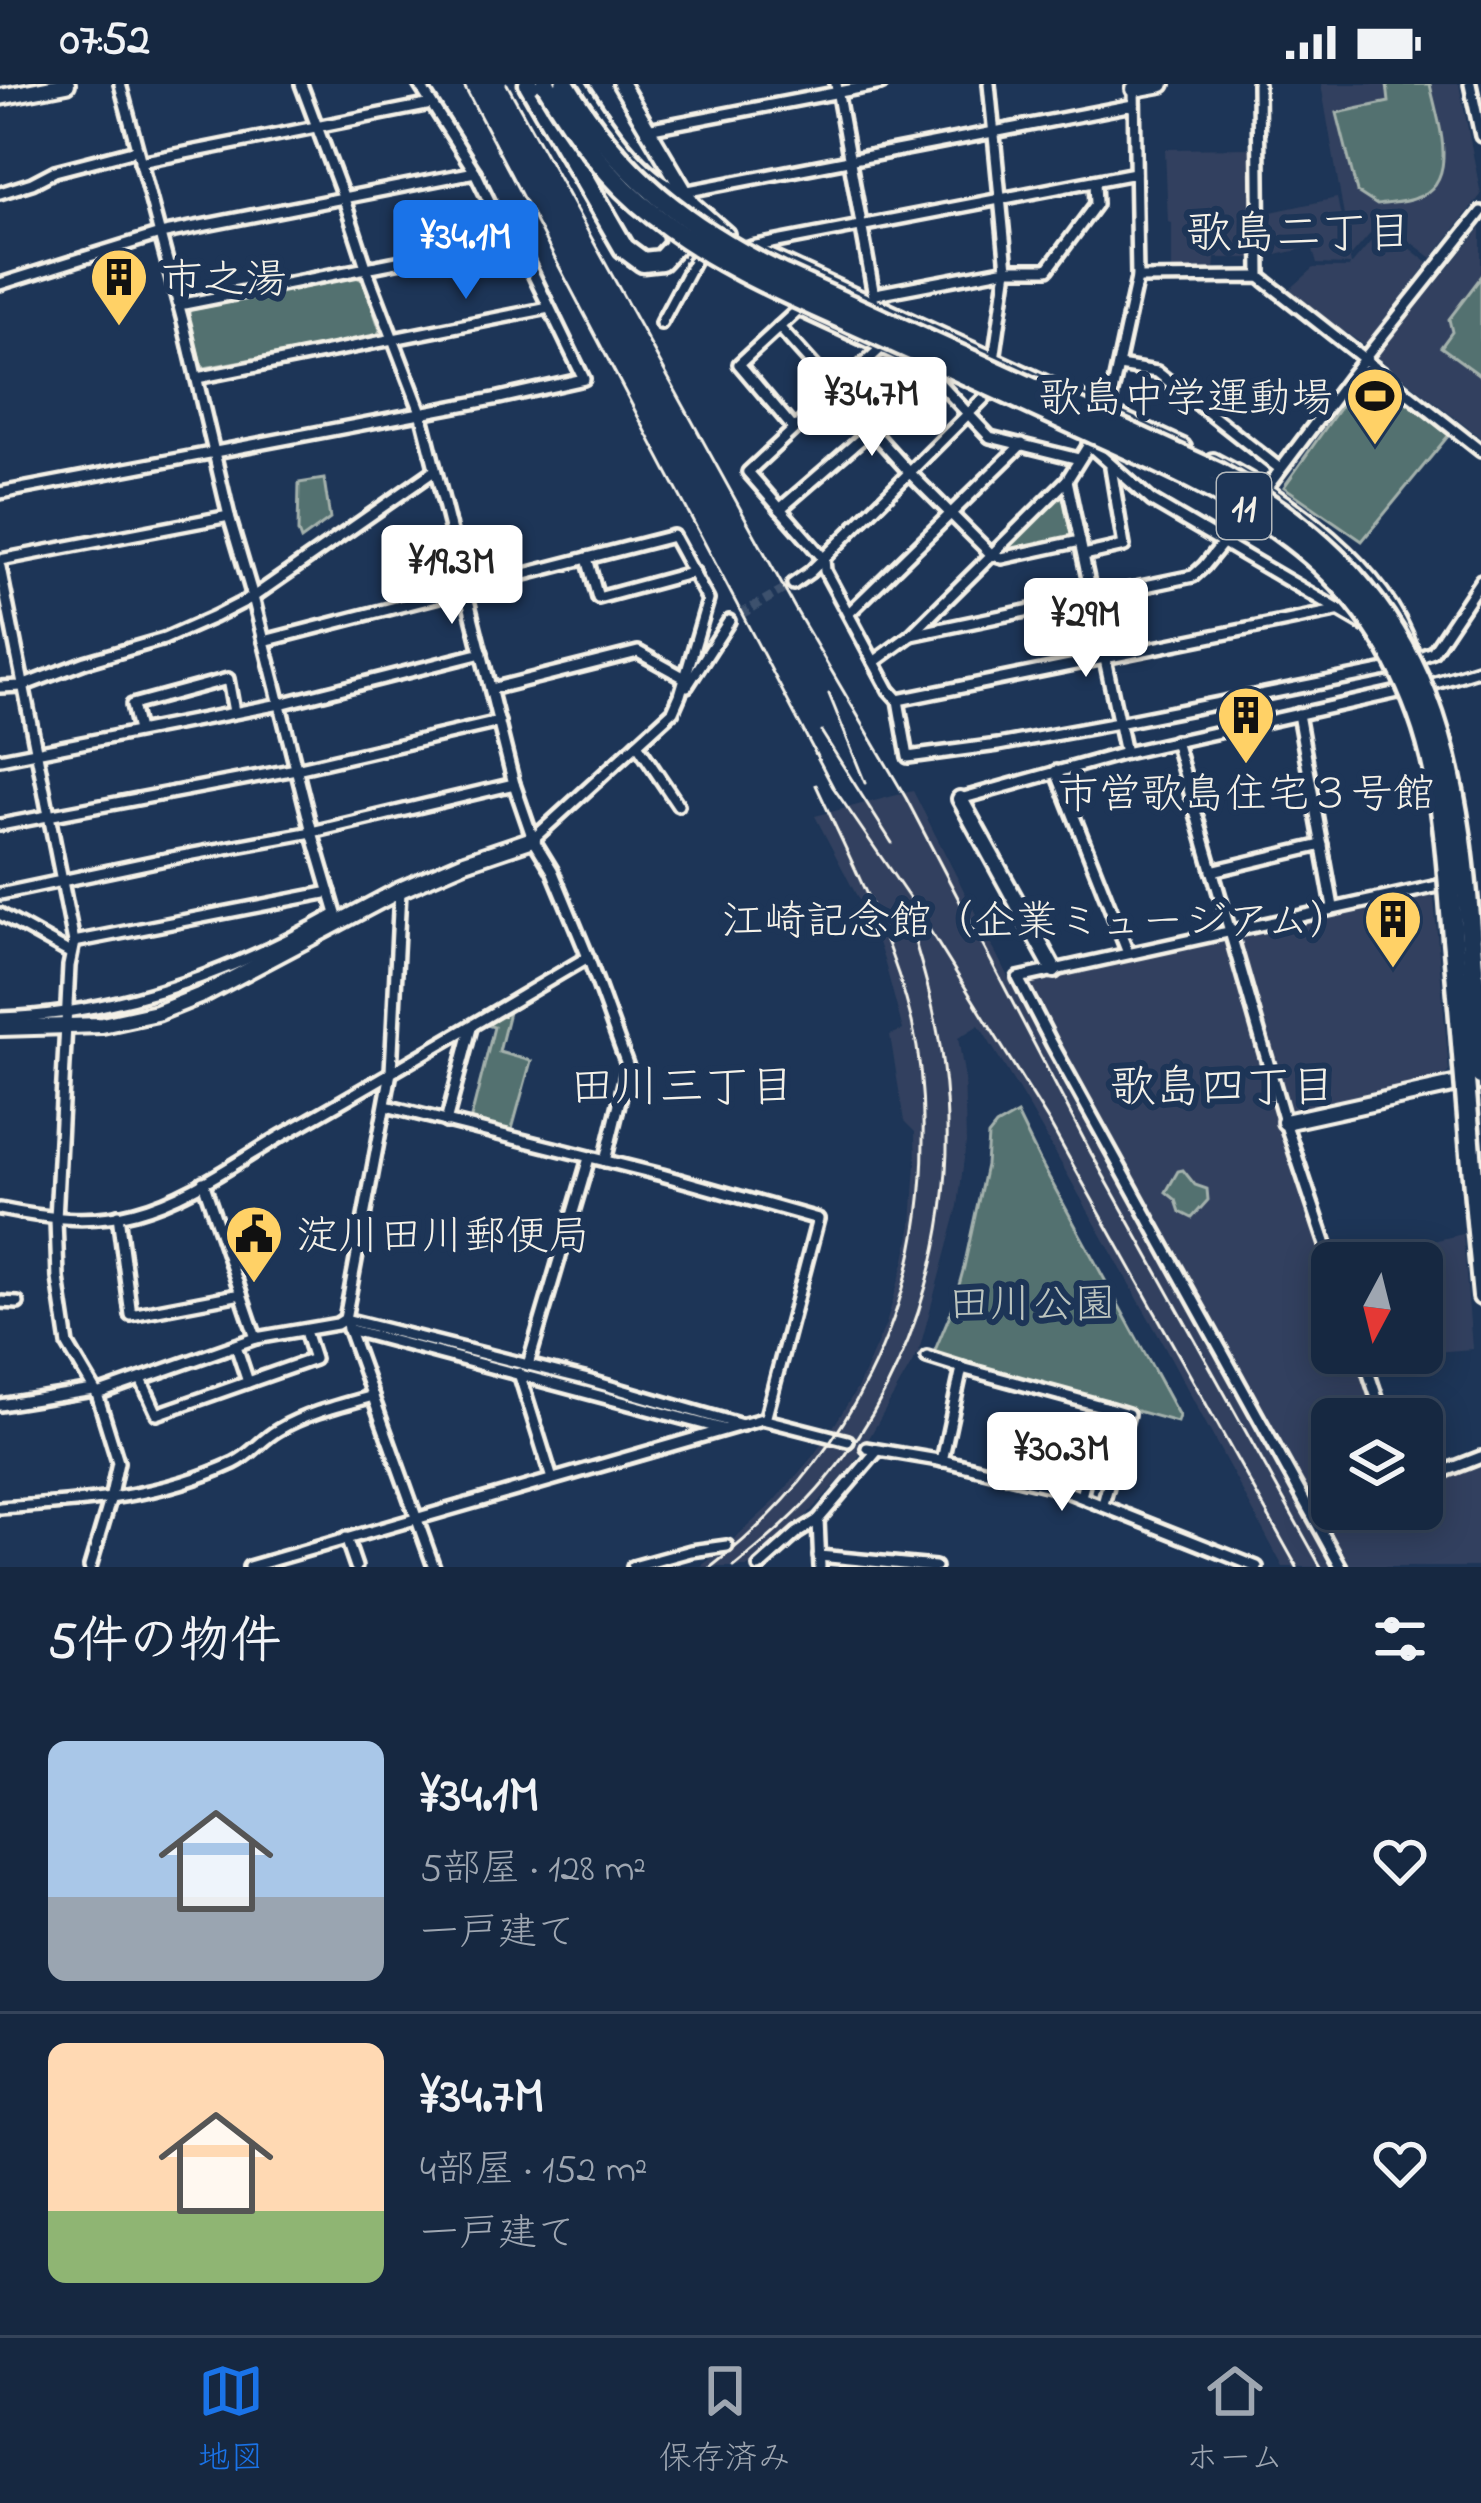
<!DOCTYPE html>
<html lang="ja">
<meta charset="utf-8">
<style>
body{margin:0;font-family:"Indie Flower","Klee One",sans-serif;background:#1f3048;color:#f1f3f6;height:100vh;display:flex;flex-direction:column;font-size:45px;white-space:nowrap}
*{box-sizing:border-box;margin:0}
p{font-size:39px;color:#9ea6b1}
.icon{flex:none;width:66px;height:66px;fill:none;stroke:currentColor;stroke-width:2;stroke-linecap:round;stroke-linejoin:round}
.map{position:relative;height:1483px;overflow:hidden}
.drawer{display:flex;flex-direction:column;background:#162841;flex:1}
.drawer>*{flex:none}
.needle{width:78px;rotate:187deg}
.fabs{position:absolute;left:1311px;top:1158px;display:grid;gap:24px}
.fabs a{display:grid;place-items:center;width:132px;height:132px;border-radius:18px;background:#162841;box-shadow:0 6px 30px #0003,0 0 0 3px #35445a;font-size:60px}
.price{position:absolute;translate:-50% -102px;padding:0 27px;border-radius:12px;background:#fff;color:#222;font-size:39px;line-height:78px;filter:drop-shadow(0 3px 6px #0008)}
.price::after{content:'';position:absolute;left:50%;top:72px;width:36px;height:27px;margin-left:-18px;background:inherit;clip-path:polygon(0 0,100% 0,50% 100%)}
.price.selected{background:#1a73e8;color:#fff}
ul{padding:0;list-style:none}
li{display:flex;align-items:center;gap:36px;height:300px;padding:0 48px}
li+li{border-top:3px solid #35445a}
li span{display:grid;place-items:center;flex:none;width:336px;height:240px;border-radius:18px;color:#555}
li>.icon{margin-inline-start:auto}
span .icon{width:144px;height:144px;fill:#fffc;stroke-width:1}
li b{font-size:51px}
h2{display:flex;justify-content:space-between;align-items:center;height:144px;padding:0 48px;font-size:51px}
.status{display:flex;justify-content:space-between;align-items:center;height:84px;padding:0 60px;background:#162841;direction:ltr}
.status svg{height:33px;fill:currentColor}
.tab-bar{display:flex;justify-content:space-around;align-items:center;height:168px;border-top:3px solid #35445a;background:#162841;font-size:33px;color:#9ea6b1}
.tab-bar a{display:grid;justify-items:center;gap:6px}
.tab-bar .selected{color:#1a73e8}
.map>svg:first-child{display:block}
.built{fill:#32415e}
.green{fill:#537170;stroke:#a4b1ac;stroke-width:3}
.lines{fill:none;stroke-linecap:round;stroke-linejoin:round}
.street-tunnel{stroke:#3d516d;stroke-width:9;stroke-dasharray:9 4.5;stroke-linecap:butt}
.street-casing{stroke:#f4f1e8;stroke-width:18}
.secondary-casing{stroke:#f4f1e8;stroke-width:22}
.highway-casing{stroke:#f4f1e8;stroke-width:27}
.street{stroke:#1d3557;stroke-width:9}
.secondary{stroke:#1d3557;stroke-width:14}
.highway{stroke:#1d3557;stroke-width:18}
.rail{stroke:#f4f1e8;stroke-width:3}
.highway-bridge-casing{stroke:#f4f1e8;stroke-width:27;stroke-linecap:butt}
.highway-bridge{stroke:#1d3557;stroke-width:18}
.labels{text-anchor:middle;stroke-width:12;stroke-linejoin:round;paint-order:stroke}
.shield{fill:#1d3557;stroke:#b4b9bc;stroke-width:3}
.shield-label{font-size:39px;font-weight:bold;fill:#f4f1e8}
.poi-label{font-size:42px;fill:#f4f1e8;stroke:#1d3557;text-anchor:start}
.park-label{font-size:42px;fill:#bcc4be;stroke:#1d3557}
.neighbourhood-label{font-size:45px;fill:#f4f1e8;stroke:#1d3557}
</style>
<div class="status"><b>07:52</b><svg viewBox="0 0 49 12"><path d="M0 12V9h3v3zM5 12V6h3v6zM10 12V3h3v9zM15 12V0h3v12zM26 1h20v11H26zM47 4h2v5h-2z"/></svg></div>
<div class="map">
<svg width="1481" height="1483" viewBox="0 0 1481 1483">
<rect width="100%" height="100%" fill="#1d3557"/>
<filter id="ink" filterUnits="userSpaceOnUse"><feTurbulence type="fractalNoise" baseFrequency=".00833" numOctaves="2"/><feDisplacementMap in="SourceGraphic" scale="24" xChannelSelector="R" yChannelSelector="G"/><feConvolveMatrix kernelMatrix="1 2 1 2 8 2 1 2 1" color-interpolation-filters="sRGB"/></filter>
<g filter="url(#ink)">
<!-- built -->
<g class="built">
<path d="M 1321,0 L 1459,0 L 1481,111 L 1432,174 L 1382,136 L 1351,172 Z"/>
<path d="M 1253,64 L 1254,174 L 1215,174 L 1214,188 L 1172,187 L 1172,139 L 1168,138 L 1165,65 Z"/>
<path d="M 1337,114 L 1351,181 L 1383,143 L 1428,179 L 1364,261 L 1287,208 L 1314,184 L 1349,184 L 1350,181 L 1317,180 L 1312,163 L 1276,171 L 1268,139 L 1268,130 L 1271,128 Z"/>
<path d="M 1481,144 L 1481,354 L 1377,273 Z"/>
<path d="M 913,707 L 1010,897 L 1331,1483 L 1283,1483 L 1165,1263 L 1031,1026 L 979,941 L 958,954 L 964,989 L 966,1058 L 958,1122 L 919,1267 L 853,1382 L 784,1455 L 748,1483 L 700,1483 L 723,1465 L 774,1418 L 813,1372 L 832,1345 L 858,1303 L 886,1240 L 905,1176 L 912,1141 L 916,1080 L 915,1048 L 904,1037 L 890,951 L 903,946 L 884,876 L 872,841 L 815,732 Z"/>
<path d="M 1431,811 L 1434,815 L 1449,987 L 1445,992 L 1294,1026 L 1288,1023 L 1240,858 L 1244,851 Z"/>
<path d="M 1219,857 L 1226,860 L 1274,1025 L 1332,1196 L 1332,1269 L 1356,1269 L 1379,1335 L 1332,1335 L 1332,1425 L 1325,1428 L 1317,1427 L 1056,958 L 1030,904 L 1034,897 Z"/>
<path d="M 1463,1150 L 1472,1265 L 1422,1269 L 1422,1179 L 1338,1179 Z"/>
<path d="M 1481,1381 L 1481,1483 L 1345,1483 L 1328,1451 L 1331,1441 L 1371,1425 L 1422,1425 L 1422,1404 Z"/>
</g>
<!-- green -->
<g class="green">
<path d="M 1387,0 L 1430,0 C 1437,36 1462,98 1416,114 C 1404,119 1389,119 1377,121 L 1357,108 L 1337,29 L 1389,18 Z"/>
<path d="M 356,193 L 363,196 L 380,246 L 377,252 L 204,284 L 201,280 L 188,232 L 190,226 Z"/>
<path d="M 1481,193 L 1481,292 L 1441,263 L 1452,248 L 1449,235 Z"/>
<path d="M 1369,289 L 1449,351 L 1362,457 L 1284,403 L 1362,292 Z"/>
<path d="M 324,395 L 330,435 L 301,456 L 298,448 L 299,399 Z"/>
<path d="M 1059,412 L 1064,413 L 1072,452 L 1069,457 L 1011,467 L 1008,462 Z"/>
<path d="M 509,928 L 499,968 L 531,977 L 511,1049 L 470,1038 L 494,943 L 487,941 Z"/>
<path d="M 1017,1030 L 1039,1075 L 1179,1332 L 1177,1338 L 933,1271 L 953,1223 L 964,1183 L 986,1081 L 988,1052 L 996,1042 Z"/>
<path d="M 1183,1086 L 1195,1101 L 1207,1105 L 1208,1116 L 1192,1134 L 1180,1128 L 1176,1116 L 1166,1108 L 1178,1087 Z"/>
</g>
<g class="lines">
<!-- street-tunnel -->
<path class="street-tunnel" d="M 729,537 L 793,500"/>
<!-- street casing -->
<g class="street-casing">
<g id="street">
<path d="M 120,0 L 184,241 L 229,432 L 253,513 L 312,748 L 339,840"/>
<path d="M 301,0 L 343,112 L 370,195 L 421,328 L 514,700 L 533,755 L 552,786 L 588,873 L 628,983 L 605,1077"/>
<path d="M 581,0 C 604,36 642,95 683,108 L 1133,21"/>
<path d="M 836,0 L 874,212"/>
<path d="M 989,0 L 1007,185 L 994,276"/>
<path d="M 1258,0 L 1260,193"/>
<path d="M 1470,0 L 1481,52"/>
<path d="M 647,45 L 881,0"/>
<path d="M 140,78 L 431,20"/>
<path d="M 0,109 L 32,99 L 55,87 L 136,66"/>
<path d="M 751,163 L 1135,89"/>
<path d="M 1137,194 L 1260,193 L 1481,367"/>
<path d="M 0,200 L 160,150 L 475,88"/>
<path d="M 876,210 L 1007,185 L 1048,185 L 1096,120 L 1095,97"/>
<path d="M 179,221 L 508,156"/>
<path d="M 799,226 L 925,284 L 990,353 L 1079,375"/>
<path d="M 661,239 L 702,162"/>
<path d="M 779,243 L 910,389 L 992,471 L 1002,474 L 1080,457"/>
<path d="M 888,252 L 881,264 L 748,388 L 824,475 L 825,487 L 889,606 L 898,616 L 908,673 L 998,661 L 1118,639 L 1386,586 L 1433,568 L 1481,496"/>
<path d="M 1119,282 L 1157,288 L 1280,385"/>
<path d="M 197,294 L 549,224"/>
<path d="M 1107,332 L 1137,194 L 1134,4"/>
<path d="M 793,344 L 739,280 L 801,223"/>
<path d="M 1088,360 L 1152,417 L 1366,542"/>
<path d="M 1067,396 L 1125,669"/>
<path d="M 0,409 L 499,314 L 584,295 L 523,169 L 508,156 L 475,88 L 419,0"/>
<path d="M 1262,410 L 1353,289 L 1481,128"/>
<path d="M 780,425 L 934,292"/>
<path d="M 1084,471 L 1124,462 L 1111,384"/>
<path d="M 587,474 L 598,514 L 694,488"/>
<path d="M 0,476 L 229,432"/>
<path d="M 0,483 L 74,858 L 69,882 L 56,1135 L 58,1194 L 68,1261 L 97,1310 L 118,1378 L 110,1416 L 90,1483"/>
<path d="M 793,500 L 810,488 L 996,302"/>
<path d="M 849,529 L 1022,360"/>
<path d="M 911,551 L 1193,492 L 1204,482 L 1248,428"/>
<path d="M 264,557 L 673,452 L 708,516 L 680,611 L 673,627 L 533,755"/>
<path d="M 874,578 L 911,551 L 1067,396 L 1095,351"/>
<path d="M 687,602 L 729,537"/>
<path d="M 0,603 L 22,602 L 85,578 L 164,555 L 214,533 L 253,513 L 434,387"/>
<path d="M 1423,603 L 1481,585"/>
<path d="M 491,605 L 638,568 L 685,594"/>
<path d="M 898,616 L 1341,526"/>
<path d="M 1298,630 L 1333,823"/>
<path d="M 138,647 L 132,621 L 228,595 L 234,628"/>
<path d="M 1175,657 L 1285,1038 L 1332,1179"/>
<path d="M 637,660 L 678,721"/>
<path d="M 0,675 L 280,620 L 482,569"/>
<path d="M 1056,687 L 1128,869"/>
<path d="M 960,715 L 1125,669 L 1407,606"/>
<path d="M 0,741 L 296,685 L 499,638"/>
<path d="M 1212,787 L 1322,761"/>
<path d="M 400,807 L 391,988 L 345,1235 L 434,1483"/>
<path d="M 0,810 L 161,776 L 312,748 L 514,700"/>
<path d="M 0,830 L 70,869"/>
<path d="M 74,858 L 330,808"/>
<path d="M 0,934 C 120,930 232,889 336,830"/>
<path d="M 386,1022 L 662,1091 L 818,1135 L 765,1336"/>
<path d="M 446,1038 L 471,944"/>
<path d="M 203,1098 L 256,1254"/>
<path d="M 0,1125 C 44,1134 91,1140 135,1128 C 188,1114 235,1079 281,1052 C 384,994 486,933 588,873"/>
<path d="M 118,1131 L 131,1231 L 241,1210"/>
<path d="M 0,1218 L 18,1219"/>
<path d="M 348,1245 L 723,1345"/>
<path d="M 236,1262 L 248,1298"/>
<path d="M 1362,1269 L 1384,1335"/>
<path d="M 927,1273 L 962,1284 L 942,1377"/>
<path d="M 528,1281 L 589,1074"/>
<path d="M 962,1284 L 1105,1323"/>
<path d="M 519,1289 L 552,1395"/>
<path d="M 141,1295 L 157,1330 L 314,1275 L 305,1247"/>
<path d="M 97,1310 L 256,1254 L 337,1240 L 345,1235 L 584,1295 L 742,1341"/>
<path d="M 0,1321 L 93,1306"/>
<path d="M 867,1364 L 950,1378 L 1058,1404 L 1257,1483"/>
<path d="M 1422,1396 L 1481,1373"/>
<path d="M 1081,1412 L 1105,1323 L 1128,1330 L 1103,1420"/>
<path d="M 0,1424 C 84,1418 155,1415 234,1379 C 251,1371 262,1355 278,1346 C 307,1329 341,1321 373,1312"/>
<path d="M 1318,1439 L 1351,1425"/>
<path d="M 346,1454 L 356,1483"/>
<path d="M 819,1472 L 935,1483"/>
<path d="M 249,1483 L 762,1335 L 848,1357"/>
<path d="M 633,1483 L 691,1467 L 727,1462"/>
<path d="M 759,1483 L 797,1449 L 818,1436"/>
<path d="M 820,1483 L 818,1436 L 877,1367"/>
<path d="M 1341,1483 L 1052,960 L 1018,894 L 1447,800"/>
</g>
</g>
<!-- secondary casing -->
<g class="secondary-casing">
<g id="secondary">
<path d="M 621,0 L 692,120 L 726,150"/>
<path d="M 1134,5 L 1162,0"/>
<path d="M 0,13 L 67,0"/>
<path d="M 756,167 L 1183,363"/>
<path d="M 1213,377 C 1286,414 1384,485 1410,565"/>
<path d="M 960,715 L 1054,886"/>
<path d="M 0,944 L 102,941 L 157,929 L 204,910 L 400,806 L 465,778 L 533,755"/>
<path d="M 1285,1038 L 1462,999 L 1481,998"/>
<path d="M 1477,1171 L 1481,1213"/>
</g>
</g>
<!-- highway casing -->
<g class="highway-casing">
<path id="highway" d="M 529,0 L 624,164 L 643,178 L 661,176 L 674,162 C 677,132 653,118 632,101"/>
</g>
<!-- street -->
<use href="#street" class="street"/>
<!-- secondary -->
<use href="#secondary" class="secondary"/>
<!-- highway -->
<use href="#highway" class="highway"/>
<!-- rail -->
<g class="rail">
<path d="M 463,0 L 833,703 L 914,821 L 1049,1038 L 1297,1483"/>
<path d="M 507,0 L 797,528 L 906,714 L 1091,1069 L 1321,1483"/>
<path d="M 829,610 L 865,699"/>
<path d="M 821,647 L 892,759"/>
<path d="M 711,1483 C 846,1379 923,1228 923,1057 C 924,1018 921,977 912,938 C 892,855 852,779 816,701"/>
<path d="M 734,1483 C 767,1456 799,1429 827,1395 C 919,1284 961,1127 943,984 C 937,929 921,877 905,825"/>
</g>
<!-- highway-bridge casing -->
<g class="highway-bridge-casing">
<g id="highway-bridge">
<path d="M 546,0 C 575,49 609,97 655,132 C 714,179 785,209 854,240 C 934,276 1013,312 1093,349 C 1240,415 1359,467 1418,630 C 1444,701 1447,779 1453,854 C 1463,962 1470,1071 1481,1179"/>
<path d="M 565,0 C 620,92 689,145 784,191 L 1217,388 C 1476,530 1459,731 1481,991"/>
</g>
</g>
<!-- highway-bridge -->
<use href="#highway-bridge" class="highway-bridge"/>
</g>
</g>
<!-- icons -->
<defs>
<g id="building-pin" transform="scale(3)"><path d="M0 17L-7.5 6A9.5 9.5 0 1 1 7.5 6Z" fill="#ffd166" stroke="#1d3557"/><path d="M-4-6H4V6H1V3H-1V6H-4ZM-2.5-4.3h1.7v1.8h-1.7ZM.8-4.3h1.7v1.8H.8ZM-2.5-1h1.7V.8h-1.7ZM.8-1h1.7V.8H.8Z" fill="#111"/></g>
<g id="stadium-pin" transform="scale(3)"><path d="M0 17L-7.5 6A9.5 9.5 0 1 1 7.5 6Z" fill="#ffd166" stroke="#1d3557"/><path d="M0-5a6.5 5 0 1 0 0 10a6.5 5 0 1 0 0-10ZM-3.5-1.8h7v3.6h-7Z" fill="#111"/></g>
<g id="civic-pin" transform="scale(3)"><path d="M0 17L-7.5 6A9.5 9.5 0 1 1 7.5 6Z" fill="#ffd166" stroke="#1d3557"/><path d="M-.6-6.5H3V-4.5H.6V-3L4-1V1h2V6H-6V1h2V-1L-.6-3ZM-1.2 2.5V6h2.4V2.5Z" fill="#111"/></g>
</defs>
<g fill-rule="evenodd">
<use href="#building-pin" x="119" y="193"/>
<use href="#stadium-pin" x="1375" y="312"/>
<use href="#building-pin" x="1246" y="631"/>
<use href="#building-pin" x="1393" y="835"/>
<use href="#civic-pin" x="254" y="1150"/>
</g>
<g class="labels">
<!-- shield labels -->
<rect class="shield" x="1217" y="389" width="54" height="66" rx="9"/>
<g class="shield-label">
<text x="1244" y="436">11</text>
</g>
<!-- poi labels -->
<g class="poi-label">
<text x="161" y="208">市之湯</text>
<text x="1333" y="327" text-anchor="end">歌島中学運動場</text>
<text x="1246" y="723" text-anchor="middle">市営歌島住宅３号館</text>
<text x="1351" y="850" text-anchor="end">江崎記念館（企業ミュージアム）</text>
<text x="296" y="1165">淀川田川郵便局</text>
</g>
<!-- park labels -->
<g class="park-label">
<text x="1032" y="1233">田川公園</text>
</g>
<!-- neighbourhood labels -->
<g class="neighbourhood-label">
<text x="1299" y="163">歌島二丁目</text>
<text x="682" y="1017">田川三丁目</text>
<text x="1223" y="1017">歌島四丁目</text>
</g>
</g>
</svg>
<div class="fabs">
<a><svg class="needle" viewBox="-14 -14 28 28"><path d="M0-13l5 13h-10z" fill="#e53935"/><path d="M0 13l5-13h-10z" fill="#9ea6b1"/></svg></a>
<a><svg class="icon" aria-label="layers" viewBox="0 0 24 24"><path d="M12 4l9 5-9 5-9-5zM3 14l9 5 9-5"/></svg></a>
</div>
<b class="price selected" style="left:466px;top:218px">¥34.1M</b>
<b class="price" style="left:872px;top:375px">¥34.7M</b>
<b class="price" style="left:452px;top:543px">¥19.3M</b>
<b class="price" style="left:1086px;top:596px">¥29M</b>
<b class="price" style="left:1062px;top:1430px">¥30.3M</b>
</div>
<section class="drawer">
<h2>5件の物件<svg class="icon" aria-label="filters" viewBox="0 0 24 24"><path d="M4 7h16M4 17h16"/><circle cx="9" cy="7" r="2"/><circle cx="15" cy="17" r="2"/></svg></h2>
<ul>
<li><span style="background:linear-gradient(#a9c7e8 65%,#9aa5b1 0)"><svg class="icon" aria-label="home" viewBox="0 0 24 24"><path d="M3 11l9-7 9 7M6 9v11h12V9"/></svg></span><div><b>¥34.1M</b><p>5部屋 · 128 m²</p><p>一戸建て</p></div><svg class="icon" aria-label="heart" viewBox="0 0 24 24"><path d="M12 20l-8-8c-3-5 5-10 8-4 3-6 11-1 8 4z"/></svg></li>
<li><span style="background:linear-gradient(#ffd9b3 70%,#8fb573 0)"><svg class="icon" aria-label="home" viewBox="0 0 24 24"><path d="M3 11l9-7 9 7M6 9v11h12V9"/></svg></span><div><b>¥34.7M</b><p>4部屋 · 152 m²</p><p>一戸建て</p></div><svg class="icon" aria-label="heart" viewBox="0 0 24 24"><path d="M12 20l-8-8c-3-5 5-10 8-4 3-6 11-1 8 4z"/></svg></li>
</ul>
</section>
<nav class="tab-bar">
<a class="selected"><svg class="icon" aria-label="map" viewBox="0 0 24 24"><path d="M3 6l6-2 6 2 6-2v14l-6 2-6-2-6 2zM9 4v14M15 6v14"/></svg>地図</a>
<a><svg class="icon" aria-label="saved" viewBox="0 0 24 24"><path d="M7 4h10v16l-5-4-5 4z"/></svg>保存済み</a>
<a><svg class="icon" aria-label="home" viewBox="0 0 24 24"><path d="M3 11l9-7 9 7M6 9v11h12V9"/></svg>ホーム</a>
</nav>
